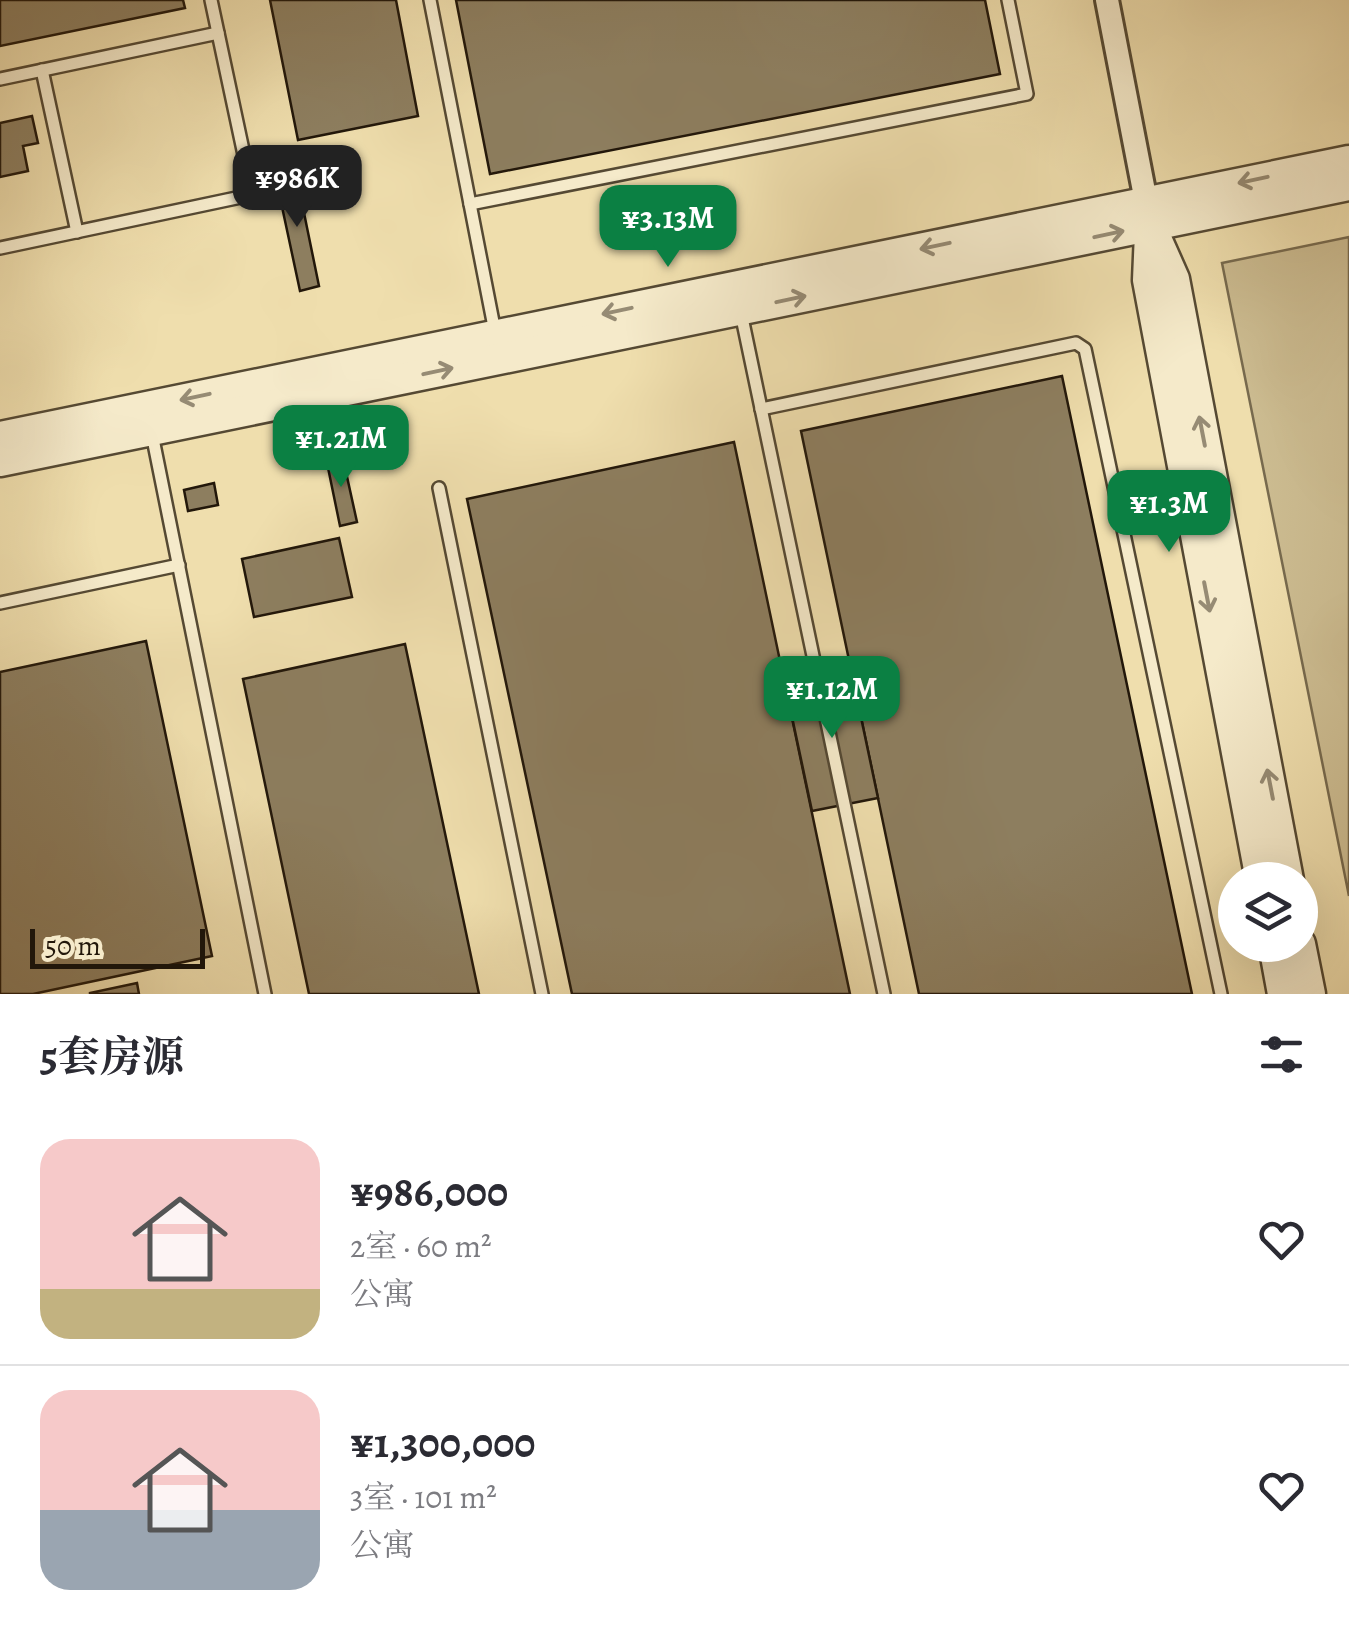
<!DOCTYPE html>
<html lang="zh">
<meta charset="utf-8">
<style>
body{margin:0;font-family:Alegreya,"Noto Serif SC",serif;background:#f2f2f3;color:#2b2b33;height:100vh;display:flex;flex-direction:column;font-size:38px;white-space:nowrap}
*{box-sizing:border-box;margin:0}
p{font-size:32px;color:#7c7c81}
.icon{flex:none;width:55px;height:55px;fill:none;stroke:currentColor;stroke-width:2;stroke-linecap:round;stroke-linejoin:round}
.map{position:relative;height:994px;overflow:hidden}
.drawer{display:flex;flex-direction:column;background:#fff;flex:1}
.drawer>*{flex:none}
.fabs{position:absolute;left:1218px;top:862px;display:grid;gap:20px}
.fabs a{display:grid;place-items:center;width:100px;height:100px;border-radius:50%;background:#fff;box-shadow:0 10px 40px #0002;font-size:50px}
.scale{position:absolute;left:30px;bottom:25px;width:175px;box-sizing:border-box;padding-left:10px;border:5px solid #22170a;border-top:0;font-size:28px;line-height:35px;white-space:nowrap;color:#22170a;-webkit-text-stroke:8px #f5eaca;paint-order:stroke}
.price{position:absolute;translate:-50% -85px;padding:0 22px;border-radius:20px;background:#0b8043;color:#fff;font-size:32px;line-height:65px;filter:drop-shadow(0 2px 5px #0008)}
.price::after{content:'';position:absolute;left:50%;top:60px;width:30px;height:22px;margin-left:-15px;background:inherit;clip-path:polygon(0 0,100% 0,50% 100%)}
.price.active{background:#222;color:#fff}
ul{padding:0;list-style:none}
li{display:flex;align-items:center;gap:30px;height:250px;padding:0 40px}
li+li{border-top:2px solid #e1e1e2}
li span{display:grid;place-items:center;flex:none;width:280px;height:200px;border-radius:30px;color:#555}
li>.icon{margin-inline-start:auto}
span .icon{width:120px;height:120px;fill:#fffc;stroke-width:1}
li b{font-size:42px}
h2{display:flex;justify-content:space-between;align-items:center;height:120px;padding:0 40px;font-size:42px}
.map>svg:first-child{display:block}
.green{fill:#ccbc91;stroke:#776a4e;stroke-width:2.5}
.building{fill:#8d7e5f;stroke:#22170a;stroke-width:2.5}
.lines{fill:none;stroke-linecap:round;stroke-linejoin:round}
.service-casing{stroke:#554933;stroke-width:16}
.minor-casing{stroke:#554933;stroke-width:28}
.tertiary-casing{stroke:#554933;stroke-width:35}
.service{stroke:#f5eaca;stroke-width:11}
.minor{stroke:#f5eaca;stroke-width:22}
.tertiary{stroke:#f5eaca;stroke-width:30}
.oneway{stroke:#968b74}
</style>
<div class="map">
<svg width="1349" height="994" viewBox="0 0 1349 994">
<rect width="100%" height="100%" fill="#efdead"/>
<filter id="stains"><feTurbulence type="fractalNoise" baseFrequency=".002" numOctaves="4"/><feColorMatrix values="0 0 0 0 .2 0 0 0 0 .09 0 0 0 0 .02 0 0 0 .5 -.17"/></filter>
<radialGradient id="worn" r=".72"><stop offset=".6" stop-color="#630" stop-opacity="0"/><stop offset="1" stop-color="#630" stop-opacity=".3"/></radialGradient>
<!-- green -->
<path class="green" d="M 1349,237 L 1349,896 L 1222,263 Z"/>
<!-- building -->
<g class="building">
<path d="M 0,0 L 183,0 L 185,8 L 0,46 Z"/>
<path d="M 270,0 L 396,0 L 418,116 L 298,140 Z"/>
<path d="M 456,0 L 985,0 L 1000,74 L 490,174 Z"/>
<path d="M 32,116 L 38,143 L 23,146 L 28,171 L 0,177 L 0,123 Z"/>
<path d="M 295,169 L 319,286 L 300,291 L 275,174 Z"/>
<path d="M 1062,376 L 1192,994 L 919,994 L 801,431 Z"/>
<path d="M 734,442 L 850,994 L 572,994 L 467,499 Z"/>
<path d="M 342,454 L 357,522 L 340,526 L 326,458 Z"/>
<path d="M 214,483 L 218,505 L 188,511 L 184,490 Z"/>
<path d="M 339,538 L 352,597 L 254,617 L 242,559 Z"/>
<path d="M 146,641 L 212,956 L 33,994 L 0,994 L 0,672 Z"/>
<path d="M 405,644 L 479,994 L 309,994 L 243,679 Z"/>
<path d="M 851,670 L 878,798 L 812,811 L 785,684 Z"/>
<path d="M 137,983 L 139,994 L 90,994 L 90,993 Z"/>
</g>
<g class="lines">
<!-- service casing -->
<g class="service-casing">
<g id="service">
<path d="M 430,0 L 470,204 L 1027,94 L 1008,0"/>
<path d="M 42,70 L 77,232"/>
<path d="M 0,79 L 218,33"/>
<path d="M 470,204 L 495,332"/>
<path d="M 0,248 L 241,197 L 250,183 L 211,0"/>
<path d="M 741,313 L 884,994"/>
<path d="M 761,409 L 1076,343 L 1085,349 L 1221,994"/>
<path d="M 152,434 L 265,994"/>
<path d="M 439,488 L 542,994"/>
<path d="M 0,603 L 179,565"/>
</g>
</g>
<!-- minor casing -->
<g class="minor-casing">
<path id="minor" d="M 1107,0 L 1149,217"/>
</g>
<!-- tertiary casing -->
<g class="tertiary-casing">
<g id="tertiary">
<path d="M 1150,225 L 1174,279 L 1288,880"/>
<path d="M 1150,233 L 1148,280 L 1261,880"/>
<path d="M 0,437 L 1349,161"/>
<path d="M 0,461 L 1349,185"/>
<path d="M 1300,944 L 1310,994"/>
<path d="M 1274,945 L 1283,994"/>
</g>
</g>
<!-- service -->
<use href="#service" class="service"/>
<!-- minor -->
<use href="#minor" class="minor"/>
<!-- tertiary -->
<use href="#tertiary" class="tertiary"/>
</g>
<!-- one-way arrows -->
<defs><path id="oneway-shaft" d="M-6 0H5M1.5-3L5.5 0L1.5 3" fill="none" stroke-width="1.6" stroke-linecap="round" stroke-linejoin="round" transform="scale(2.5)"/></defs>
<g class="oneway">
<use href="#oneway-shaft" transform="translate(1253 180) rotate(168)"/>
<use href="#oneway-shaft" transform="translate(1109 234) rotate(-12)"/>
<use href="#oneway-shaft" transform="translate(935 246) rotate(168)"/>
<use href="#oneway-shaft" transform="translate(791 299) rotate(-12)"/>
<use href="#oneway-shaft" transform="translate(617 311) rotate(168)"/>
<use href="#oneway-shaft" transform="translate(438 371) rotate(-12)"/>
<use href="#oneway-shaft" transform="translate(195 397) rotate(168)"/>
<use href="#oneway-shaft" transform="translate(1202 431) rotate(-101)"/>
<use href="#oneway-shaft" transform="translate(1207 597) rotate(79)"/>
<use href="#oneway-shaft" transform="translate(1270 784) rotate(-101)"/>
</g>
<rect width="100%" height="100%" filter="url(#stains)"/>
<rect width="100%" height="100%" fill="url(#worn)"/>
</svg>
<div class="fabs">
<a><svg class="icon" aria-label="layers" viewBox="0 0 24 24"><path d="M12 4l9 5-9 5-9-5zM3 14l9 5 9-5"/></svg></a>
</div>
<div class="scale">50 m</div>
<b class="price active" style="left:297px;top:230px">¥986K</b>
<b class="price" style="left:668px;top:270px">¥3.13M</b>
<b class="price" style="left:341px;top:490px">¥1.21M</b>
<b class="price" style="left:1169px;top:555px">¥1.3M</b>
<b class="price" style="left:832px;top:741px">¥1.12M</b>
</div>
<section class="drawer">
<h2>5套房源<svg class="icon" aria-label="filters" viewBox="0 0 24 24"><path d="M4 7h16M4 17h16"/><circle cx="9" cy="7" r="2"/><circle cx="15" cy="17" r="2"/></svg></h2>
<ul>
<li><span style="background:linear-gradient(#f6c9c9 75%,#c2b280 0)"><svg class="icon" aria-label="home" viewBox="0 0 24 24"><path d="M3 11l9-7 9 7M6 9v11h12V9"/></svg></span><div><b>¥986,000</b><p>2室 · 60 m²</p><p>公寓</p></div><svg class="icon" aria-label="heart" viewBox="0 0 24 24"><path d="M12 20l-8-8c-3-5 5-10 8-4 3-6 11-1 8 4z"/></svg></li>
<li><span style="background:linear-gradient(#f6c9c9 60%,#9aa5b1 0)"><svg class="icon" aria-label="home" viewBox="0 0 24 24"><path d="M3 11l9-7 9 7M6 9v11h12V9"/></svg></span><div><b>¥1,300,000</b><p>3室 · 101 m²</p><p>公寓</p></div><svg class="icon" aria-label="heart" viewBox="0 0 24 24"><path d="M12 20l-8-8c-3-5 5-10 8-4 3-6 11-1 8 4z"/></svg></li>
</ul>
</section>
